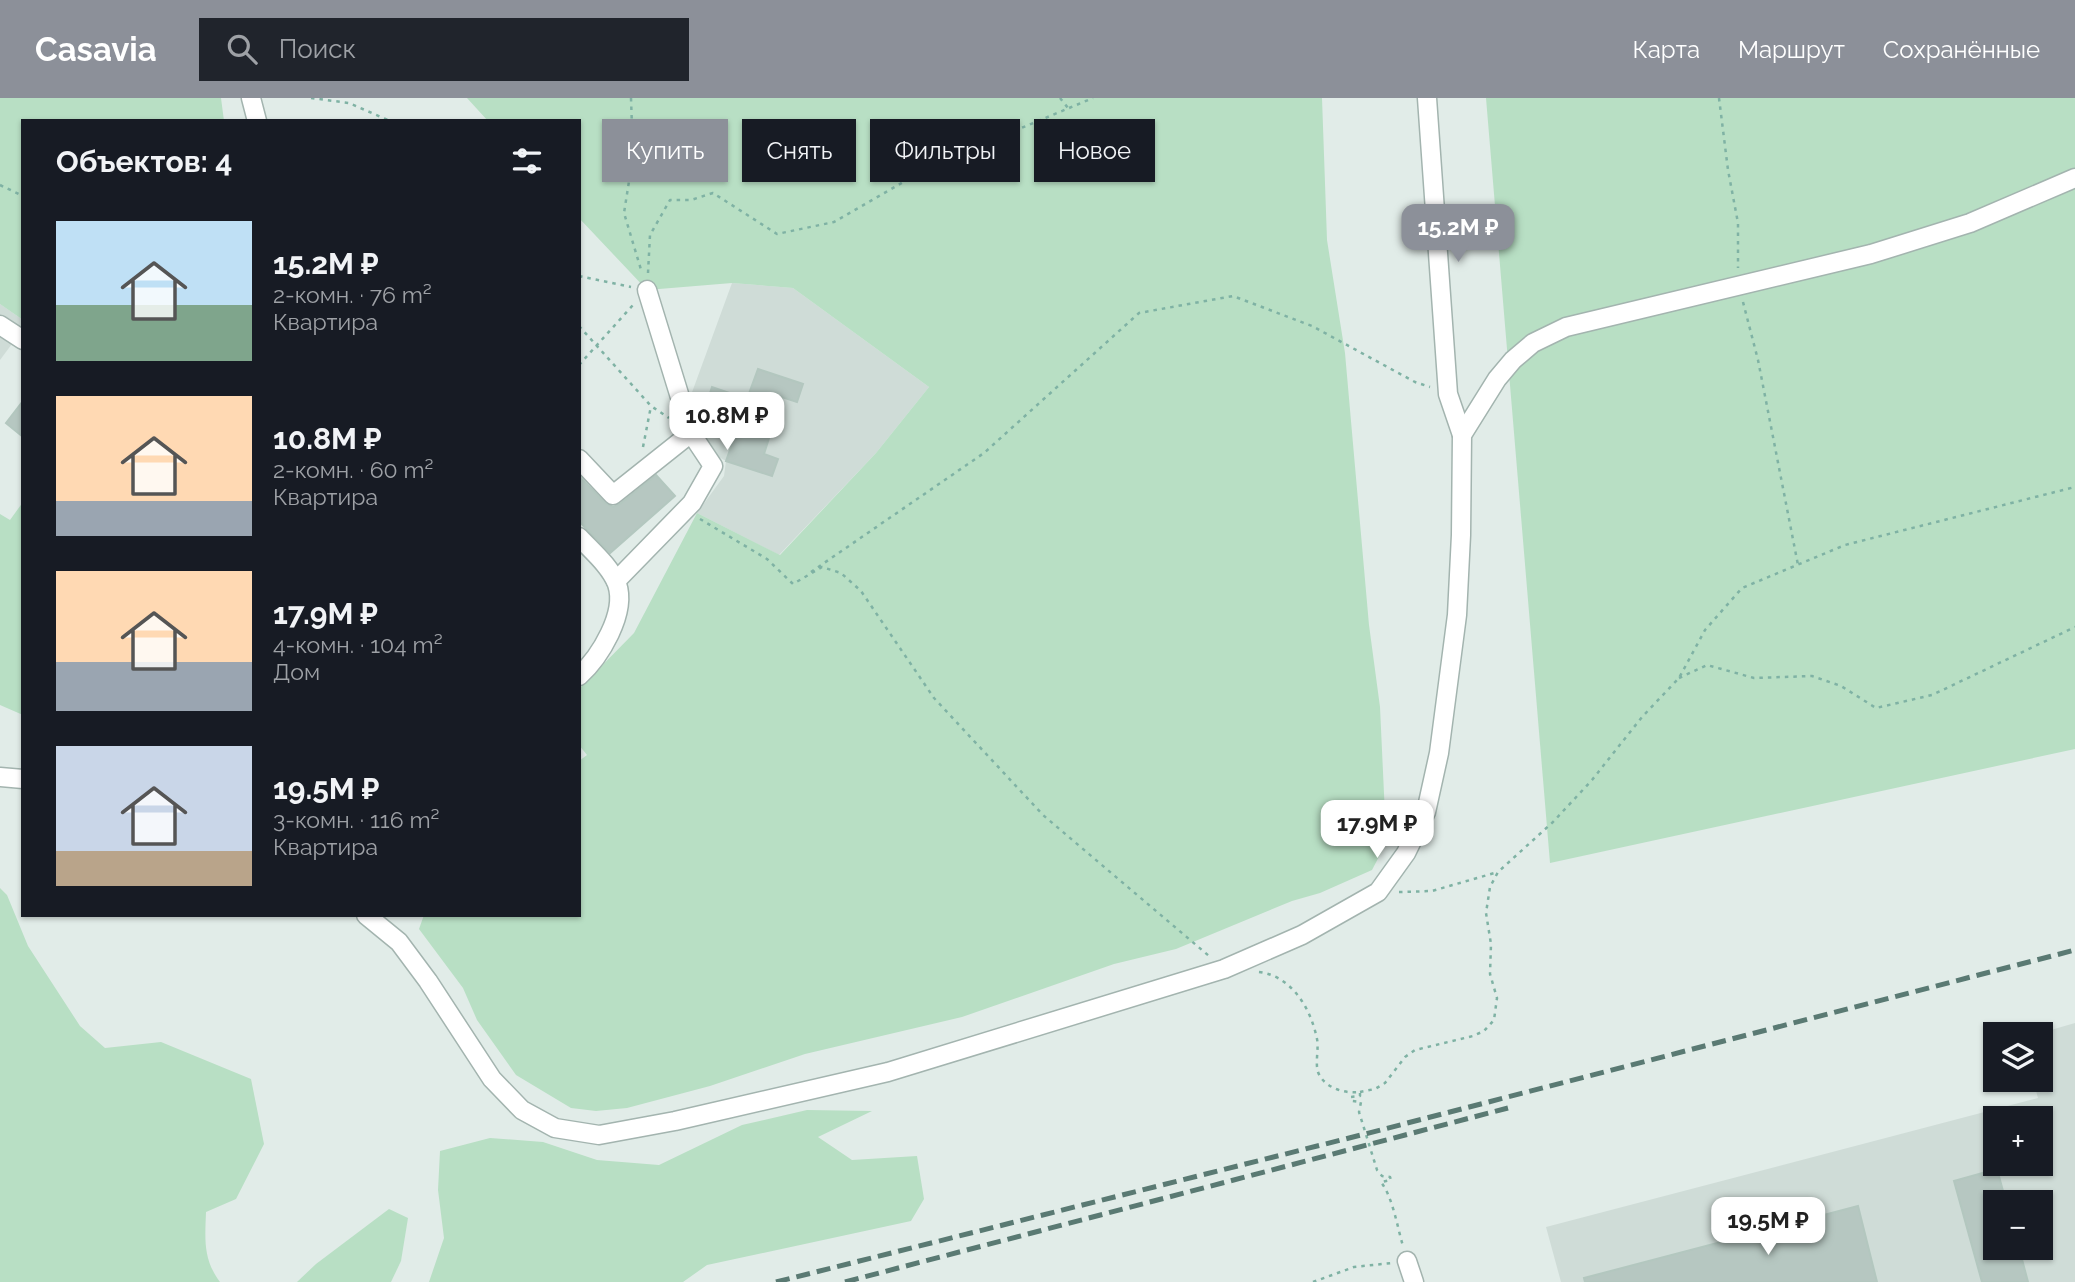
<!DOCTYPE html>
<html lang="ru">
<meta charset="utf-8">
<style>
body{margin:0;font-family:Raleway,sans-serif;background:#20242c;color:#f1f3f6;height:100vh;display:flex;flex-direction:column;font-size:26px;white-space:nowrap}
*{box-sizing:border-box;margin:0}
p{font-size:23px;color:#9ea1a6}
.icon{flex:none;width:38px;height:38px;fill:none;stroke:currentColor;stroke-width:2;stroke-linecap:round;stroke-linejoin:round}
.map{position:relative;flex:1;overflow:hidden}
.drawer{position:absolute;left:21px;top:21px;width:560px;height:798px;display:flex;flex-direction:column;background:#171b24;border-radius:0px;box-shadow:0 2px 5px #0004}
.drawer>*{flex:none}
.guide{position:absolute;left:602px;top:21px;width:665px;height:63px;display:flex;gap:14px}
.controls{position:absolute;left:1983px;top:924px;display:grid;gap:14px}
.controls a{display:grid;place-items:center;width:70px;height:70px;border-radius:0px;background:#171b24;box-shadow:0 2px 5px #0004;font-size:35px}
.price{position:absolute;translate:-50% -60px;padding:0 16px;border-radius:14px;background:#fff;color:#222;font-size:23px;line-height:46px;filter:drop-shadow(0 2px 4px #0008)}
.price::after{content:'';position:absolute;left:50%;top:42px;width:21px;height:16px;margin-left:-10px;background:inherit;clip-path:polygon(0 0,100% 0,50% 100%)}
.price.selected{background:#8c9099;color:#fff}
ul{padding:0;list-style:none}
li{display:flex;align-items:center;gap:21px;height:175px;padding:0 35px}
li span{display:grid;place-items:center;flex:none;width:196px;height:140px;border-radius:0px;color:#555}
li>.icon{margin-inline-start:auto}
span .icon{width:84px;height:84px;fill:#fffc;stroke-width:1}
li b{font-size:30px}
h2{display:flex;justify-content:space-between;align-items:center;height:84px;padding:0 35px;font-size:30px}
.chip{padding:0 24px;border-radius:0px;background:#171b24;box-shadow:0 2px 5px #0004;font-size:24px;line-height:63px}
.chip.selected{background:#8c9099;color:#fff}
header{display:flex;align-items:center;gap:42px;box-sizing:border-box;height:98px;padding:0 35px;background:#8c9099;color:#fff}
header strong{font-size:33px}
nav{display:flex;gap:38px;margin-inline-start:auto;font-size:24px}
.search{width:490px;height:63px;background:#20242c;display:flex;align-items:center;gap:18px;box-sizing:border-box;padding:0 24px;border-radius:0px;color:#9ea1a6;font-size:26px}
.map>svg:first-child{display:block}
.built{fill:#cfdcd7;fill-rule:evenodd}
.green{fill:#b8dfc4}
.building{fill:#b6c7c1;stroke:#b3c7bf;stroke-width:2}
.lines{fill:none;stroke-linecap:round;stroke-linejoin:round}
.minor-casing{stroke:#a3b4af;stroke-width:21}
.path{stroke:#7fb2a4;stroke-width:2.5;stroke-dasharray:3.5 5;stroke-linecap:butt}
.minor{stroke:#fff;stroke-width:18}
.rail{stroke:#5a7a73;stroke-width:5;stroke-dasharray:14 7;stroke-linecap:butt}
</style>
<header>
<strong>Casavia</strong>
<div class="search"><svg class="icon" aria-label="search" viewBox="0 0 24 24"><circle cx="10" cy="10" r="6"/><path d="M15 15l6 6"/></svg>Поиск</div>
<nav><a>Карта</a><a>Маршрут</a><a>Сохранённые</a></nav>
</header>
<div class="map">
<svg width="2075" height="1184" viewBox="0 0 2075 1184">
<rect width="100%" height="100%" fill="#e1ece8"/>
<!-- built -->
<g class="built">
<path d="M 732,185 L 793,190 L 929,289 L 876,355 L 779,457 L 697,415 L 724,378 L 726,363 L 710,354 L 687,308 Z"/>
<path d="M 0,206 L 23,222 L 23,231 L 0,262 Z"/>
<path d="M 2075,925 L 2075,1184 L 1561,1184 L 1546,1129 L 2038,1000 L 2033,982 L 2040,982 L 2040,936 L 2037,936 ZM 1995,1020 L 2040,1020 L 2040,1066 L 1995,1066 ZM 1995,1104 L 2040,1104 L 2040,1150 L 1995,1150 Z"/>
</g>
<!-- green -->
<g class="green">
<path d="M 0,0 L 221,0 L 224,23 L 23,23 L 23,222 L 0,206 Z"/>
<path d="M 467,0 L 1322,0 L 1327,142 L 1345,255 L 1369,527 L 1380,609 L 1385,717 L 1383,751 L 1372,772 L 1320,795 L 1292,803 L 1176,851 L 1114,866 L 962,919 L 805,956 L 710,988 L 627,1010 L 596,1013 L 571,1010 L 516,977 L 477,922 L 463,890 L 419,831 L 424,817 L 579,817 L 579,663 L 587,657 L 579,647 L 579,591 L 634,535 L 697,415 L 780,457 L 876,355 L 929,289 L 793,190 L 732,185 L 647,192 L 579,120 L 579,23 L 488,23 Z"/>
<path d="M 1486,0 L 2075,0 L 2075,651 L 1550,765 Z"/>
<path d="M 23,404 L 23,617 L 0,607 L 0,416 L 10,422 Z"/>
<path d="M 0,790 L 7,797 L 28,848 L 80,928 L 105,950 L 161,944 L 251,981 L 264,1046 L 236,1101 L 206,1114 C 205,1142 203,1161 220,1184 L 0,1184 Z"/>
<path d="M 807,1012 L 872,1013 L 818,1039 L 852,1062 L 917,1058 L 924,1101 L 911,1123 L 707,1167 L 683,1184 L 429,1184 L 444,1140 L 438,1092 L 440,1053 L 490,1040 L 543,1044 L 597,1062 L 659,1067 L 742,1027 Z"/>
<path d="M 389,1111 L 408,1120 L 401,1163 L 391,1184 L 297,1184 L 316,1166 Z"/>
</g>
<!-- building -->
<g class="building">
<path d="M 758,271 L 803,286 L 797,304 L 782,299 L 764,356 L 778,361 L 772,378 L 726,363 L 737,332 L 702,320 L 712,289 L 747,301 Z"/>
<path d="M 23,303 L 23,339 L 6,325 Z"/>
<path d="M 656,377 L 675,398 L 610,455 L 579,423 L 579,378 L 605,405 L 613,409 L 620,406 Z"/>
<path d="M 1997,1071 L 2006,1104 L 1995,1104 L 1995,1150 L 2019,1150 L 2028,1184 L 1982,1184 L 1954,1083 Z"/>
<path d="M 1858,1108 L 1877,1184 L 1585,1184 L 1584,1180 Z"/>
</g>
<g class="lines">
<!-- minor casing -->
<g class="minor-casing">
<g id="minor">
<path d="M 251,0 L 257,23"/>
<path d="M 1427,0 L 1448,296 L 1462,337"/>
<path d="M 647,192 L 691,335"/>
<path d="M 0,227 L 23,242"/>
<path d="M 579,361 L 613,397 L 691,335 L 713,368 L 692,405 L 616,483"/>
<path d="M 579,439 C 592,453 610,468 617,486 C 627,515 600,559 579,578"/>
<path d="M 0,679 L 23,681"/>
<path d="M 366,817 L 399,844 L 428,883 L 492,981 L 522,1012 L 555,1030 L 599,1037 L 675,1023 L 888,974 L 1224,871 L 1302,837 L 1378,794 L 1406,755 L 1426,714 L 1439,655 L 1457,517 L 1461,437 L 1462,337 L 1497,281 L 1513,262 L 1533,245 L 1566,229 L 1871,156 L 1970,125 L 2075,80"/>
<path d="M 1407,1163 L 1414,1184"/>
</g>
</g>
<!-- path -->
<g class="path">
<path d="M 311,0 L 349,5 L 390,23"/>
<path d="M 631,0 L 633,58 L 624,115 L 642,175"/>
<path d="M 1060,0 L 1068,10"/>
<path d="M 1719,0 L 1728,72 L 1738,125 L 1738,170"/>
<path d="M 0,87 L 23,98"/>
<path d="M 648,175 L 650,137 L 670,102 L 691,102 L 713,95 L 777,136 L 834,124 L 933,67 L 1093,0"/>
<path d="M 579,178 L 631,189"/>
<path d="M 1743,204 L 1758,262 L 1798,467"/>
<path d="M 579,228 L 651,308 L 669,320"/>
<path d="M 579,267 L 633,207"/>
<path d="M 643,349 L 651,308"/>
<path d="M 700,421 L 767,461 L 793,486 L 822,469 L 841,475 L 861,493 L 934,600 L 1043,717 L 1209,858"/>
<path d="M 811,474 L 984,355 L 1139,215 L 1233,198 L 1312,228 L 1415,284 L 1430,289"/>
<path d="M 1679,580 L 1707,567 L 1754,580 L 1812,578 L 1841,588 L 1876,610 L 1932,597 L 2075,529"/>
<path d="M 1399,794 L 1432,793 L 1498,774"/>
<path d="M 1259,874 C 1292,878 1311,911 1317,941 C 1319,951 1315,964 1318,974 C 1324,990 1345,996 1360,994 L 1360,998 L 1351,999 L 1352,1003 L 1361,1004 L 1359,1014 L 1377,1072 L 1382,1078 L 1390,1079 L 1391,1082 L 1381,1084 C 1393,1100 1397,1128 1403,1148"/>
<path d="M 1360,994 L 1375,991 L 1385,985 L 1405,959 L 1415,952 L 1473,938 L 1484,933 L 1494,922 L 1497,900 L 1490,876 L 1491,846 L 1486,815 L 1490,789 L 1498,774 L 1553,724 L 1592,682 L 1642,619 L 1679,580 L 1705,532 L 1742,490 L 1845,447 L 2075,389"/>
<path d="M 1313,1184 L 1354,1169 L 1392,1165"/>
</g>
<!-- minor -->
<use href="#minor" class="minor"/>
<!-- rail -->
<g class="rail">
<path d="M 776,1184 L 1365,1036 L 2075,852"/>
<path d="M 845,1184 L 1508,1010"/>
</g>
</g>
</svg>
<div class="controls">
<a><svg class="icon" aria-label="layers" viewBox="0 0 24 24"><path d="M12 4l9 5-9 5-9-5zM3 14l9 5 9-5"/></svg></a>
<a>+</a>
<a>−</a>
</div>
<b class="price selected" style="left:1458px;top:166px">15.2M ₽</b>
<b class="price" style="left:727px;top:354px">10.8M ₽</b>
<b class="price" style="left:1377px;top:762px">17.9M ₽</b>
<b class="price" style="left:1768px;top:1159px">19.5M ₽</b>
<div class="guide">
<a class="chip selected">Купить</a>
<a class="chip">Снять</a>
<a class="chip">Фильтры</a>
<a class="chip">Новое</a>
</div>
<section class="drawer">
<h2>Объектов: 4<svg class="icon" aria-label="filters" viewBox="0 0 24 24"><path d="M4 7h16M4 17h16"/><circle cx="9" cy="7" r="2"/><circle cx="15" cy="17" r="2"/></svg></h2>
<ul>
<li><span style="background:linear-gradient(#bfe0f5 60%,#7fa58c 0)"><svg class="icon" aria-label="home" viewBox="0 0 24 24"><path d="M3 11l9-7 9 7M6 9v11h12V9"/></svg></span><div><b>15.2M ₽</b><p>2-комн. · 76 m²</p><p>Квартира</p></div></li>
<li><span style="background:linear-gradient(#ffd9b3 75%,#9aa5b1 0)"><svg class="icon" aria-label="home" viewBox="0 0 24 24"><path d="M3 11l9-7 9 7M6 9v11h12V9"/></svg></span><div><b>10.8M ₽</b><p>2-комн. · 60 m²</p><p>Квартира</p></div></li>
<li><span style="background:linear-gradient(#ffd9b3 65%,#9aa5b1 0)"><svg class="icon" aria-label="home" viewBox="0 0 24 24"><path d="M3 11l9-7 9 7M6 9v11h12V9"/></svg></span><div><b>17.9M ₽</b><p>4-комн. · 104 m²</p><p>Дом</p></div></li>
<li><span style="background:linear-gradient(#c9d6e8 75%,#b9a48a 0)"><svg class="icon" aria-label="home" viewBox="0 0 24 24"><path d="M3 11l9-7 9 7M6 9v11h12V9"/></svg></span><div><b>19.5M ₽</b><p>3-комн. · 116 m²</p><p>Квартира</p></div></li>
</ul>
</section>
</div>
